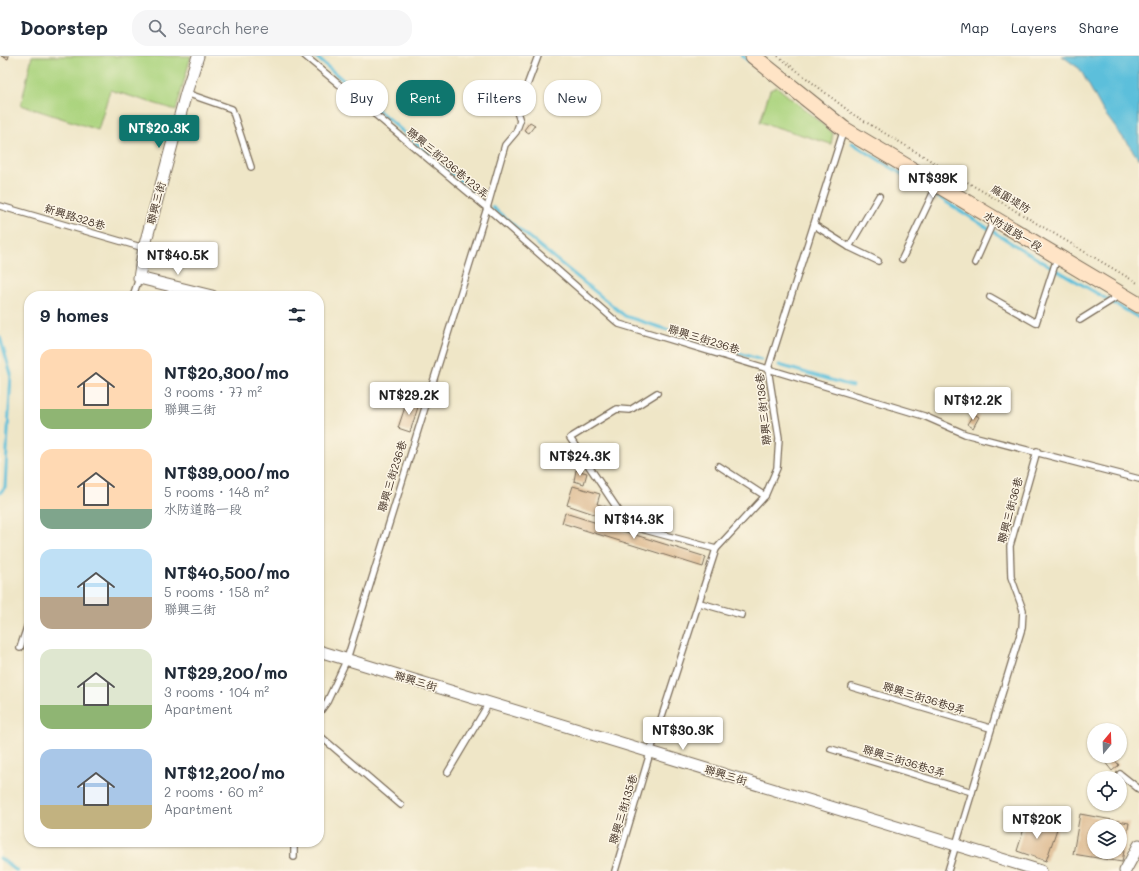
<!DOCTYPE html>
<meta charset="utf-8">
<style>
body{margin:0;font-family:Mali,"LXGW WenKai TC",sans-serif;background:#f6f6f7;color:#1f2937;height:100vh;display:flex;flex-direction:column;font-size:15px;white-space:nowrap}
*{box-sizing:border-box;margin:0}
p{font-size:13px;color:#747a83}
.icon{flex:none;width:22px;height:22px;fill:none;stroke:currentColor;stroke-width:2;stroke-linecap:round;stroke-linejoin:round}
.map{position:relative;flex:1;overflow:hidden}
.drawer{position:absolute;left:24px;top:235px;width:300px;height:556px;display:flex;flex-direction:column;background:#fff;border-radius:16px;box-shadow:0 1px 3px #0004}
.drawer>*{flex:none}
.top-card{position:absolute;left:336px;top:24px;width:380px;height:36px;display:flex;gap:8px}
.needle{width:26px;rotate:19deg}
.tools{position:absolute;left:1087px;top:667px;display:grid;gap:8px}
.tools a{display:grid;place-items:center;width:40px;height:40px;border-radius:50%;background:#fff;box-shadow:0 1px 3px #0004;font-size:20px}
.price{position:absolute;translate:-50% -34px;padding:0 9px;border-radius:4px;background:#fff;color:#222;font-size:13px;line-height:26px;filter:drop-shadow(0 1px 2px #0008)}
.price::after{content:'';position:absolute;left:50%;top:24px;width:12px;height:9px;margin-left:-6px;background:inherit;clip-path:polygon(0 0,100% 0,50% 100%)}
.price.current{background:#0f766e;color:#fff}
ul{padding:0;list-style:none}
li{display:flex;align-items:center;gap:12px;height:100px;padding:0 16px}
li span{display:grid;place-items:center;flex:none;width:112px;height:80px;border-radius:12px;color:#555}
li>.icon{margin-inline-start:auto}
span .icon{width:48px;height:48px;fill:#fffc;stroke-width:1}
li b{font-size:17px}
h2{display:flex;justify-content:space-between;align-items:center;height:48px;padding:0 16px;font-size:17px}
.chip{padding:0 14px;border-radius:16px;background:#fff;box-shadow:0 1px 3px #0004;font-size:14px;line-height:36px}
.chip.current{background:#0f766e;color:#fff}
header{display:flex;align-items:center;gap:24px;box-sizing:border-box;height:56px;padding:0 20px;background:#fff;border-bottom:1px solid #e0e1e3}
header strong{font-size:19px}
nav{display:flex;gap:22px;margin-inline-start:auto;font-size:14px}
.search{width:280px;height:36px;background:#f6f6f7;display:flex;align-items:center;gap:10px;box-sizing:border-box;padding:0 14px;border-radius:16px;color:#747a83;font-size:15px}
.map>svg:first-child{display:block}
.green{fill:#acd47f;stroke:#747f4e}
.water{fill:#5cbfdb;stroke:#4c747c}
.lines{fill:none;stroke-linecap:round;stroke-linejoin:round}
.stream{stroke:#5cbfdb;stroke-width:3}
.building{fill:#dcb78c;fill-rule:evenodd}
.lane-casing{stroke:#7a6c59;stroke-width:8}
.street-casing{stroke:#7a6c59;stroke-width:13}
.secondary-casing{stroke:#7a6c59;stroke-width:17}
.path{stroke:#7a6c59;stroke-width:2;stroke-dasharray:1 3;stroke-linecap:butt}
.lane{stroke:#fff;stroke-width:5.5}
.street{stroke:#fff;stroke-width:11}
.secondary{stroke:#ffe4c6;stroke-width:15}
.labels{text-anchor:middle;stroke-width:3;stroke-linejoin:round;paint-order:stroke}
.street-label{font-size:11px;fill:#3b2a1e;stroke:#fcf5e5}
</style>
<header>
<strong>Doorstep</strong>
<div class="search"><svg class="icon" aria-label="search" viewBox="0 0 24 24"><circle cx="10" cy="10" r="6"/><path d="M15 15l6 6"/></svg>Search here</div>
<nav><a>Map</a><a>Layers</a><a>Share</a></nav>
</header>
<div class="map">
<svg width="1139" height="815" viewBox="0 0 1139 815">
<rect width="100%" height="100%" fill="#fcf5e5"/>
<filter id="ink" filterUnits="userSpaceOnUse"><feTurbulence type="fractalNoise" baseFrequency=".025" numOctaves="2"/><feDisplacementMap in="SourceGraphic" scale="8" xChannelSelector="R" yChannelSelector="G"/><feConvolveMatrix kernelMatrix="1 2 1 2 8 2 1 2 1" color-interpolation-filters="sRGB"/></filter>
<filter id="wash" filterUnits="userSpaceOnUse"><feTurbulence type="fractalNoise" baseFrequency=".012" numOctaves="4" result="noise"/><feDisplacementMap in="SourceGraphic" scale="16" xChannelSelector="R" yChannelSelector="G"/><feGaussianBlur stdDeviation="0.9" result="paint"/><feColorMatrix in="noise" values="0 0 0 0 0 0 0 0 0 0 0 0 0 0 0 0 0 1.4 0 .05"/><feComposite in="paint" operator="in"/></filter>
<g filter="url(#wash)">
<rect width="100%" height="100%" fill="#efe6c7"/>
<!-- green -->
<g class="green">
<path d="M 32,0 L 191,0 L 176,54 L 110,34 L 98,74 L 21,49 Z"/>
<path d="M 777,31 L 833,77 L 831,88 L 760,66 L 770,34 Z"/>
</g>
<!-- water -->
<path class="water" d="M 1062,0 L 1139,0 L 1139,103 L 1103,55 L 1080,13 Z"/>
<g class="lines">
<!-- stream -->
<g class="stream">
<path d="M 315,0 L 478,140"/>
<path d="M 742,0 L 749,5"/>
<path d="M 852,87 L 1021,193 L 1139,262"/>
<path d="M 492,151 L 625,260 L 761,304"/>
<path d="M 0,281 L 11,318 L 5,431 L 0,437"/>
<path d="M 779,309 L 852,330"/>
<path d="M 0,802 L 17,815"/>
</g>
</g>
<g id="blocks">
<!-- building -->
<g class="building">
<path d="M 1,0 L 9,0 L 8,3 Z"/>
<path d="M 530,66 L 535,69 L 529,77 L 524,74 Z"/>
<path d="M 407,345 L 419,348 L 410,376 L 398,372 Z"/>
<path d="M 974,358 L 979,361 L 973,372 L 967,368 Z"/>
<path d="M 576,414 L 587,417 L 584,428 L 574,425 Z"/>
<path d="M 573,430 L 600,438 L 597,448 L 607,451 L 603,461 L 567,449 Z"/>
<path d="M 565,457 L 706,501 L 703,511 L 562,467 Z"/>
<path d="M 1111,700 L 1119,709 L 1112,715 L 1104,705 Z"/>
<path d="M 1080,758 L 1129,767 L 1122,806 L 1073,798 ZM 1094,770 L 1120,770 L 1120,796 L 1094,796 Z"/>
<path d="M 1027,763 L 1057,773 L 1046,805 L 1017,795 Z"/>
</g>
</g>
</g>
<g filter="url(#ink)">
<use href="#blocks" fill-opacity="0" stroke="#7a6c59" stroke-width="1"/>
<g class="lines">
<!-- lane casing -->
<g class="lane-casing">
<g id="lane">
<path d="M 305,0 L 487,152 L 619,268 L 924,360 L 965,378 L 1139,423"/>
<path d="M 186,37 L 232,53 L 251,111"/>
<path d="M 0,150 L 144,192"/>
<path d="M 814,169 L 849,191 L 878,205"/>
<path d="M 849,191 L 879,140"/>
<path d="M 902,203 L 937,129"/>
<path d="M 975,207 L 994,164"/>
<path d="M 133,240 L 139,222"/>
<path d="M 990,241 L 1036,267 L 1057,202"/>
<path d="M 1080,264 L 1120,239"/>
<path d="M 657,337 L 630,354 L 617,353 L 570,382 L 623,461 L 634,471 L 716,493"/>
<path d="M 719,410 L 765,440"/>
<path d="M 700,547 L 742,559"/>
<path d="M 20,592 L 29,565"/>
<path d="M 852,631 L 990,672"/>
<path d="M 319,657 L 327,646 L 347,603 L 487,152 L 505,89 L 516,76 L 520,65 L 517,56 L 538,0"/>
<path d="M 319,679 L 401,749"/>
<path d="M 831,693 L 972,736"/>
<path d="M 448,716 L 489,647"/>
<path d="M 1120,718 L 1139,733"/>
<path d="M 294,801 L 294,786"/>
<path d="M 615,815 L 650,697 L 716,493 L 765,440 L 777,412 L 779,382 L 768,313 L 844,73"/>
<path d="M 948,815 L 1022,572 L 1023,554 L 1011,521 L 1010,490 L 1037,395"/>
</g>
</g>
<!-- street casing -->
<g class="street-casing">
<g id="street">
<path d="M 198,0 L 186,37 L 144,192 L 139,222 L 212,240"/>
<path d="M 319,595 L 1041,815"/>
<path d="M 1125,815 L 1139,789"/>
</g>
</g>
<!-- secondary casing -->
<g class="secondary-casing">
<path id="secondary" d="M 753,0 L 844,73 L 1139,249"/>
</g>
<!-- path -->
<path class="path" d="M 778,0 L 854,59 L 1139,228"/>
<!-- lane -->
<use href="#lane" class="lane"/>
<!-- street -->
<use href="#street" class="street"/>
<!-- secondary -->
<use href="#secondary" class="secondary"/>
</g>
</g>
<g class="labels">
<!-- street labels -->
<g class="street-label">
<text transform="translate(448 107) rotate(40)" y="4">聯興三街236巷123弄</text>
<text transform="translate(1011 143) rotate(31)" y="4">麻園堤防</text>
<text transform="translate(156 147) rotate(-75)" y="4">聯興三街</text>
<text transform="translate(75 161) rotate(17)" y="4">新興路328巷</text>
<text transform="translate(1013 175) rotate(31)" y="4">水防道路一段</text>
<text transform="translate(704 283) rotate(17)" y="4">聯興三街236巷</text>
<text transform="translate(763 353) rotate(-96)" y="4">聯興三街136巷</text>
<text transform="translate(392 420) rotate(-73)" y="4">聯興三街236巷</text>
<text transform="translate(1010 454) rotate(-75)" y="4">聯興三街36巷</text>
<text transform="translate(416 625) rotate(17)" y="4">聯興三街</text>
<text transform="translate(924 642) rotate(17)" y="4">聯興三街36巷9弄</text>
<text transform="translate(904 705) rotate(17)" y="4">聯興三街36巷3弄</text>
<text transform="translate(726 719) rotate(17)" y="4">聯興三街</text>
<text transform="translate(623 753) rotate(-73)" y="4">聯興三街135巷</text>
</g>
</g>
</svg>
<div class="tools">
<a><svg class="needle" viewBox="-14 -14 28 28"><path d="M0-13l5 13h-10z" fill="#e53935"/><path d="M0 13l5-13h-10z" fill="#747a83"/></svg></a>
<a><svg class="icon" aria-label="locate" viewBox="0 0 24 24"><circle cx="12" cy="12" r="6"/><path d="M12 2v4M12 18v4M2 12h4M18 12h4"/></svg></a>
<a><svg class="icon" aria-label="layers" viewBox="0 0 24 24"><path d="M12 4l9 5-9 5-9-5zM3 14l9 5 9-5"/></svg></a>
</div>
<b class="price current" style="left:159px;top:93px">NT$20.3K</b>
<b class="price" style="left:933px;top:143px">NT$39K</b>
<b class="price" style="left:178px;top:220px">NT$40.5K</b>
<b class="price" style="left:409px;top:360px">NT$29.2K</b>
<b class="price" style="left:973px;top:365px">NT$12.2K</b>
<b class="price" style="left:580px;top:421px">NT$24.3K</b>
<b class="price" style="left:634px;top:484px">NT$14.3K</b>
<b class="price" style="left:683px;top:695px">NT$30.3K</b>
<b class="price" style="left:1037px;top:784px">NT$20K</b>
<div class="top-card">
<a class="chip">Buy</a>
<a class="chip current">Rent</a>
<a class="chip">Filters</a>
<a class="chip">New</a>
</div>
<section class="drawer">
<h2>9 homes<svg class="icon" aria-label="filters" viewBox="0 0 24 24"><path d="M4 7h16M4 17h16"/><circle cx="9" cy="7" r="2"/><circle cx="15" cy="17" r="2"/></svg></h2>
<ul>
<li><span style="background:linear-gradient(#ffd9b3 75%,#8fb573 0)"><svg class="icon" aria-label="home" viewBox="0 0 24 24"><path d="M3 11l9-7 9 7M6 9v11h12V9"/></svg></span><div><b>NT$20,300/mo</b><p>3 rooms · 77 m²</p><p>聯興三街</p></div></li>
<li><span style="background:linear-gradient(#ffd9b3 75%,#7fa58c 0)"><svg class="icon" aria-label="home" viewBox="0 0 24 24"><path d="M3 11l9-7 9 7M6 9v11h12V9"/></svg></span><div><b>NT$39,000/mo</b><p>5 rooms · 148 m²</p><p>水防道路一段</p></div></li>
<li><span style="background:linear-gradient(#bfe0f5 60%,#b9a48a 0)"><svg class="icon" aria-label="home" viewBox="0 0 24 24"><path d="M3 11l9-7 9 7M6 9v11h12V9"/></svg></span><div><b>NT$40,500/mo</b><p>5 rooms · 158 m²</p><p>聯興三街</p></div></li>
<li><span style="background:linear-gradient(#dfe7d0 70%,#8fb573 0)"><svg class="icon" aria-label="home" viewBox="0 0 24 24"><path d="M3 11l9-7 9 7M6 9v11h12V9"/></svg></span><div><b>NT$29,200/mo</b><p>3 rooms · 104 m²</p><p>Apartment</p></div></li>
<li><span style="background:linear-gradient(#a9c7e8 70%,#c2b280 0)"><svg class="icon" aria-label="home" viewBox="0 0 24 24"><path d="M3 11l9-7 9 7M6 9v11h12V9"/></svg></span><div><b>NT$12,200/mo</b><p>2 rooms · 60 m²</p><p>Apartment</p></div></li>
</ul>
</section>
</div>
